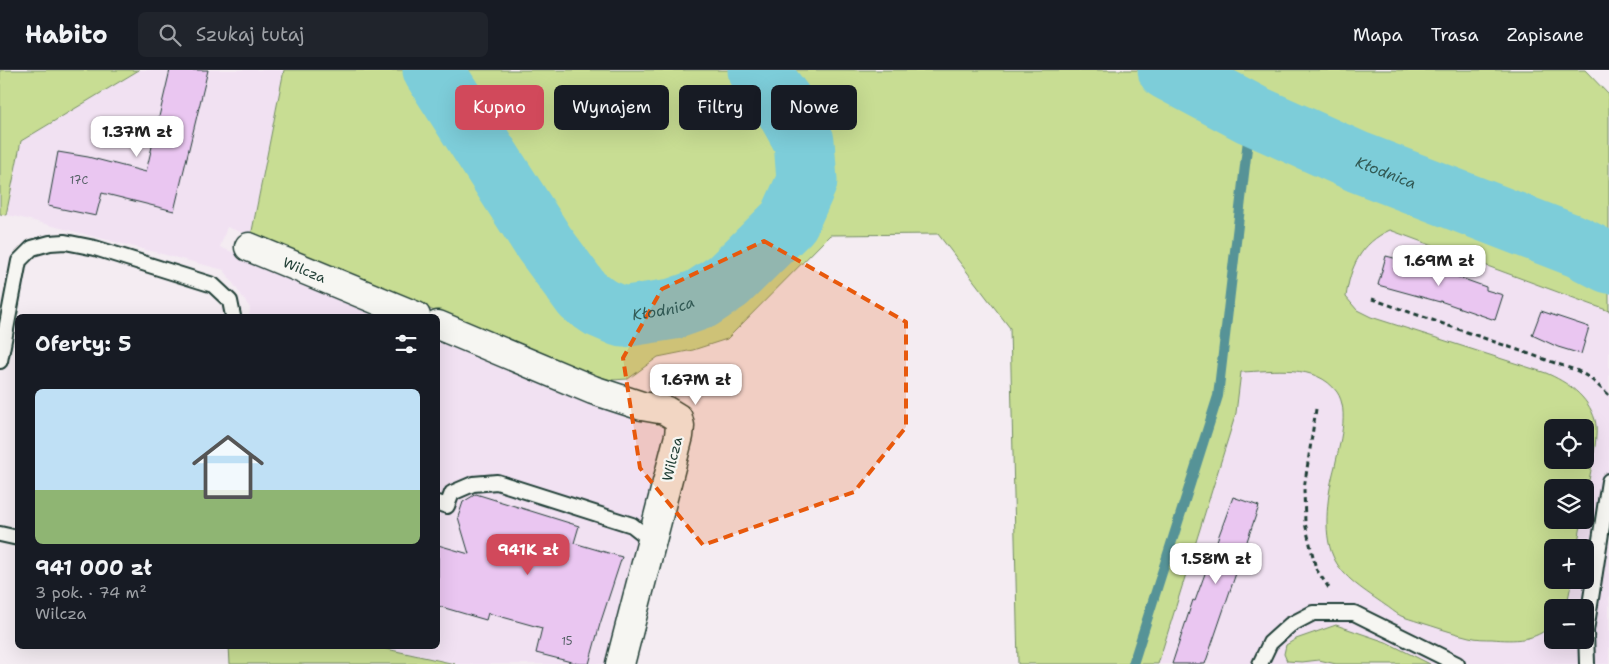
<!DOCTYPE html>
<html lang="pl">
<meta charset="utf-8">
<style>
body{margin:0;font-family:"Shantell Sans",sans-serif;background:#20242c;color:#f1f3f6;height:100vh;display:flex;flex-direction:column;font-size:19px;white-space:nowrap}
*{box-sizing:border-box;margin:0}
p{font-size:16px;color:#9ea1a6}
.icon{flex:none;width:28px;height:28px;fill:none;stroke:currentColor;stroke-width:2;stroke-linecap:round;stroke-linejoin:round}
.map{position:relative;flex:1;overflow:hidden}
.details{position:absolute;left:15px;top:244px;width:425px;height:335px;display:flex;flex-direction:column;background:#171b24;border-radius:8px;box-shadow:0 5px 20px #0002}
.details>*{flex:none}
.guide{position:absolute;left:455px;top:15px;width:475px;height:45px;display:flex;gap:10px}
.controls{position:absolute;left:1544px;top:349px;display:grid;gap:10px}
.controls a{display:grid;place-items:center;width:50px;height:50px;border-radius:8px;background:#171b24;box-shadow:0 5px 20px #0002;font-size:25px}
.price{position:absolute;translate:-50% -42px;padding:0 11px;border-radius:10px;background:#fff;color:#222;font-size:16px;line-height:32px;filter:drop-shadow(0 1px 2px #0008)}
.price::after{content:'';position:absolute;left:50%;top:30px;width:15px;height:11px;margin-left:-8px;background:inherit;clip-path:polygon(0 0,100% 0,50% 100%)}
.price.current{background:#d1495b;color:#fff}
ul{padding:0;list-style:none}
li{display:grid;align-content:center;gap:10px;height:265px;padding:0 20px}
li+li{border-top:1px solid #363941}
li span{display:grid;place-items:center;height:155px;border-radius:8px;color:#555}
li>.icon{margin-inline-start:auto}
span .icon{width:90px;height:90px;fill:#fffc;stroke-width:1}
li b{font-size:21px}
h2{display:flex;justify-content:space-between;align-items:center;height:60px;padding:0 20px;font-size:21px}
.chip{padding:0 18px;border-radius:8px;background:#171b24;box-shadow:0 5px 20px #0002;font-size:18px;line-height:45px}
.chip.current{background:#d1495b;color:#fff}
header{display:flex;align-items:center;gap:30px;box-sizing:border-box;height:70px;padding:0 25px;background:#171b24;border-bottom:1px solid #363941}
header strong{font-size:24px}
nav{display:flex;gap:28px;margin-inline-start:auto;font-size:18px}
.search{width:350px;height:45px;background:#20242c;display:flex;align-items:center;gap:12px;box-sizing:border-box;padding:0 18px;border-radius:8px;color:#9ea1a6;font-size:19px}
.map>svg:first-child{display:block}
.built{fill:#f1e1f2;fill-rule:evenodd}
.green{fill:#c8dd93;stroke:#748d64;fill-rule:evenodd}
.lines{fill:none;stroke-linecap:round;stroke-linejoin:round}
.stream{stroke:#579397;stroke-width:10}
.river{stroke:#7dcdd9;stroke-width:61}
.building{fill:#eac6f1;stroke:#1f3d34}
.service-casing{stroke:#1f3d34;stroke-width:18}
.minor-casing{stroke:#1f3d34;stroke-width:31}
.path{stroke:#1f3d34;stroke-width:3;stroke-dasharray:5 4;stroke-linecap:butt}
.service{stroke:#f6f6f2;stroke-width:14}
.minor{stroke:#f6f6f2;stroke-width:28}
.marked{fill:#e8590c;fill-opacity:0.2;stroke:#e8590c;stroke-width:4;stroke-dasharray:10 6;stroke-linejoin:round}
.labels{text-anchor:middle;stroke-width:4.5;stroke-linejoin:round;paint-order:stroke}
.number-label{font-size:11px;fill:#525f63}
.street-label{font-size:14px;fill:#1f3d34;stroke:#f6f6f2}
.water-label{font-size:15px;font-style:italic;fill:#325a55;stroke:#f6f6f2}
</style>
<header>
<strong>Habito</strong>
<div class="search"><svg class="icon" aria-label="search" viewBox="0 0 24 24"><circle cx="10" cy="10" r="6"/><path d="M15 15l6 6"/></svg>Szukaj tutaj</div>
<nav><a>Mapa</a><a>Trasa</a><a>Zapisane</a></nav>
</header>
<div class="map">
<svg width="1609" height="594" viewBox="0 0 1609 594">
<rect width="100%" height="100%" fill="#f4ecf2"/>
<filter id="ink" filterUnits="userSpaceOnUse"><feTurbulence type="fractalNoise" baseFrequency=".02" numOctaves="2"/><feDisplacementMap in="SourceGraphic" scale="10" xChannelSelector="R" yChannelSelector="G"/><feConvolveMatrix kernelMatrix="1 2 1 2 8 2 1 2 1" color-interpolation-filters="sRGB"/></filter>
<g filter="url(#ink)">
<!-- built -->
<g class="built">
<path d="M 139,0 L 284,0 L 251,166 L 227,157 L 220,177 L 388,246 L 249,246 L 250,238 L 224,200 L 18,147 L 6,145 L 20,71 Z"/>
<path d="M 1265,114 L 1609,241 L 1609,594 L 1158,594 L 1236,343 ZM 1552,358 L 1585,358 L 1585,390 L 1552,390 ZM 1552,418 L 1585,418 L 1585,450 L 1552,450 ZM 1552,478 L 1585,478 L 1585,510 L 1552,510 ZM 1552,538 L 1585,538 L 1585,570 L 1552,570 Z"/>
<path d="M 438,267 L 644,352 L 672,360 L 610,594 L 455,594 L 373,576 L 438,576 Z"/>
</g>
<!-- green -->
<g class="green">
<path d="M 0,0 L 139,0 L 21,71 L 6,145 L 0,144 Z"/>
<path d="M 284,0 L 423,0 L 542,176 L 581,228 L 600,241 L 622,250 L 676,241 L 704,230 L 730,213 L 791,152 L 810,111 L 807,71 L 785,30 L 762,0 L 1161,0 L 1252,49 L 1291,66 L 1353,92 L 1580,182 L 1609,197 L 1609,241 L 1390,160 C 1361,173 1350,197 1346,227 L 1357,240 L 1371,247 L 1546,303 C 1567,312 1588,326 1595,350 C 1600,366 1588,412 1585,431 L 1585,418 L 1552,418 L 1552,450 L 1582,450 L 1577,477 L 1552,478 L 1552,510 L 1572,510 L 1567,534 L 1565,537 L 1552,538 L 1552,555 C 1535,571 1515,571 1492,569 C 1485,569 1477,569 1469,567 C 1452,563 1436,557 1419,552 C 1413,550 1406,548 1401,546 C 1395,543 1390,538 1385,535 C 1367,522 1342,508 1333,486 C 1322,462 1328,421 1335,396 C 1339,376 1350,341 1337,322 C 1316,293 1273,301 1241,302 L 1236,343 L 1158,594 L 1018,594 L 1010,258 L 938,164 L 830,165 L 727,269 L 693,280 L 658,287 L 628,309 L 612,310 L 596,307 L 251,166 ZM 1552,358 L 1585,358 L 1585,390 L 1552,390 Z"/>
<path d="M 442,0 L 754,0 L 780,33 L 802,74 L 804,111 L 788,150 L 726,210 L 700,227 L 673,236 L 623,244 L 603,235 L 585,223 L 547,168 Z"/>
<path d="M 1175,0 L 1585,0 L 1609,25 L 1609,189 L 1583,177 L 1355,87 L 1252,41 Z"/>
<path d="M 1336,555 L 1386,572 L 1430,594 L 1336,594 L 1319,590 L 1302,592 L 1287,591 L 1284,584 L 1286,575 L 1296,569 Z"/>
<path d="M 229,576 L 373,576 L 455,594 L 230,594 Z"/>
</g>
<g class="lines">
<!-- stream -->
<path class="stream" d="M 1133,594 L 1218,326 L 1251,44"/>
<!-- river -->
<g class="river">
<path id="s1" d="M 433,0 L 544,173 L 583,226 L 601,238 L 622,247 L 673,239 L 701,229 L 728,211 L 789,151 L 807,111 L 804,71 L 782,32 L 758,0"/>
<path id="s2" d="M 1168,0 L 1251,44 L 1358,92 L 1578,177 L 1609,193"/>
</g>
</g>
<!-- building -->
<g class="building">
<path d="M 170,0 L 208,0 L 174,141 L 102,123 L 96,146 L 48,136 L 58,82 L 88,87 L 146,102 Z"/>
<path d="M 1386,186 L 1433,198 L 1486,217 L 1486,220 L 1503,225 L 1495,250 L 1440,231 L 1440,232 L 1378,215 Z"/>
<path d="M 1541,241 L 1589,257 L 1581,284 L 1558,277 L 1532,265 Z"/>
<path d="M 476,424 L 579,456 L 574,473 L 622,487 L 600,554 L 589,594 L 579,594 L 536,583 L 542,558 L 488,543 L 486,550 L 438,536 L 438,475 L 469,484 L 458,447 L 463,432 Z"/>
<path d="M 1233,427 L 1259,436 L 1205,594 L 1172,594 L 1193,530 L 1195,531 Z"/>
</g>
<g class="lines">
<!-- service casing -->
<g class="service-casing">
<g id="service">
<path d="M 0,291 L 19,191 L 32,178 L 50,173 L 65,172 L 95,178 L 213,215 L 230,231 L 233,246"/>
<path d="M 438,433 L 447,436 L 452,423 L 473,414 L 497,412 L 632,455 L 651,470"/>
<path d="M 0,464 L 18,468"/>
<path d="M 1260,594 L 1270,573 L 1290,555 L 1313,543 L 1354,543 L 1457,594"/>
<path d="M 1587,594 L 1586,561 L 1609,411"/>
</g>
</g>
<!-- minor casing -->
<g class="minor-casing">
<g id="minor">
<path id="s3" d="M 249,177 L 416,246"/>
<path d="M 438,255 L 593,320 L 642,336 L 665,340 L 678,348 L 680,356 L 679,366 L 620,594"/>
</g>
</g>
<!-- path -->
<g class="path">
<path d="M 1372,229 L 1578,301 L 1590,308 L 1609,325"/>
<path d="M 1316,339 L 1304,419 L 1305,453 L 1316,499 L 1329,518"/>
</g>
<!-- service -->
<use href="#service" class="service"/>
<!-- minor -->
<use href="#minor" class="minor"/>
</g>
</g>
<!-- marked area -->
<path class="marked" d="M 764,171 L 906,252 L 906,357 L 854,422 L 703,475 L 640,398 L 623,288 L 662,219 Z"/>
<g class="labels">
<!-- number labels -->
<g class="number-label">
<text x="79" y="114">17C</text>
<text x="567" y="575">15</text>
</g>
<!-- street labels -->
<g class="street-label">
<text dy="5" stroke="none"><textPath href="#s3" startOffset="60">Wilcza</textPath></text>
<text transform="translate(672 389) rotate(-76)" y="5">Wilcza</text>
</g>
<!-- water labels -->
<g class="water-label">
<text dy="5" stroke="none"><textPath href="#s2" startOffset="241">Kłodnica</textPath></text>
<text dy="5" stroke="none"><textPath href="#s1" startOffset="358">Kłodnica</textPath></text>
</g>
</g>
</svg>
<div class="controls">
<a><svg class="icon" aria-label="locate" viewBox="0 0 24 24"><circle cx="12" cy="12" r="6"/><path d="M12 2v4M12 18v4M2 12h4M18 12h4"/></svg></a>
<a><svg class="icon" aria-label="layers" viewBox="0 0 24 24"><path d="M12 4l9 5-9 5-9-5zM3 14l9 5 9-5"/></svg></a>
<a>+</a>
<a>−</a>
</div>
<b class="price" style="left:137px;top:88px">1.37M zł</b>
<b class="price" style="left:1439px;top:217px">1.69M zł</b>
<b class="price" style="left:696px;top:336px">1.67M zł</b>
<b class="price current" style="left:528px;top:506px">941K zł</b>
<b class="price" style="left:1216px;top:515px">1.58M zł</b>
<div class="guide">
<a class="chip current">Kupno</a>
<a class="chip">Wynajem</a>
<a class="chip">Filtry</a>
<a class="chip">Nowe</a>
</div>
<section class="details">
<h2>Oferty: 5<svg class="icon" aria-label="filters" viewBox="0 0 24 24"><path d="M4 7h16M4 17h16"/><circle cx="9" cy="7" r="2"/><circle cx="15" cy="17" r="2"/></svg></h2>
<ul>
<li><span style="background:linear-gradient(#bfe0f5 65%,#8fb573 0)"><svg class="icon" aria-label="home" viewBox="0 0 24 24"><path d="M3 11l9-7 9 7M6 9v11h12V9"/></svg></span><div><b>941 000 zł</b><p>3 pok. · 74 m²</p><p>Wilcza</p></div></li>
</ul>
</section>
</div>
